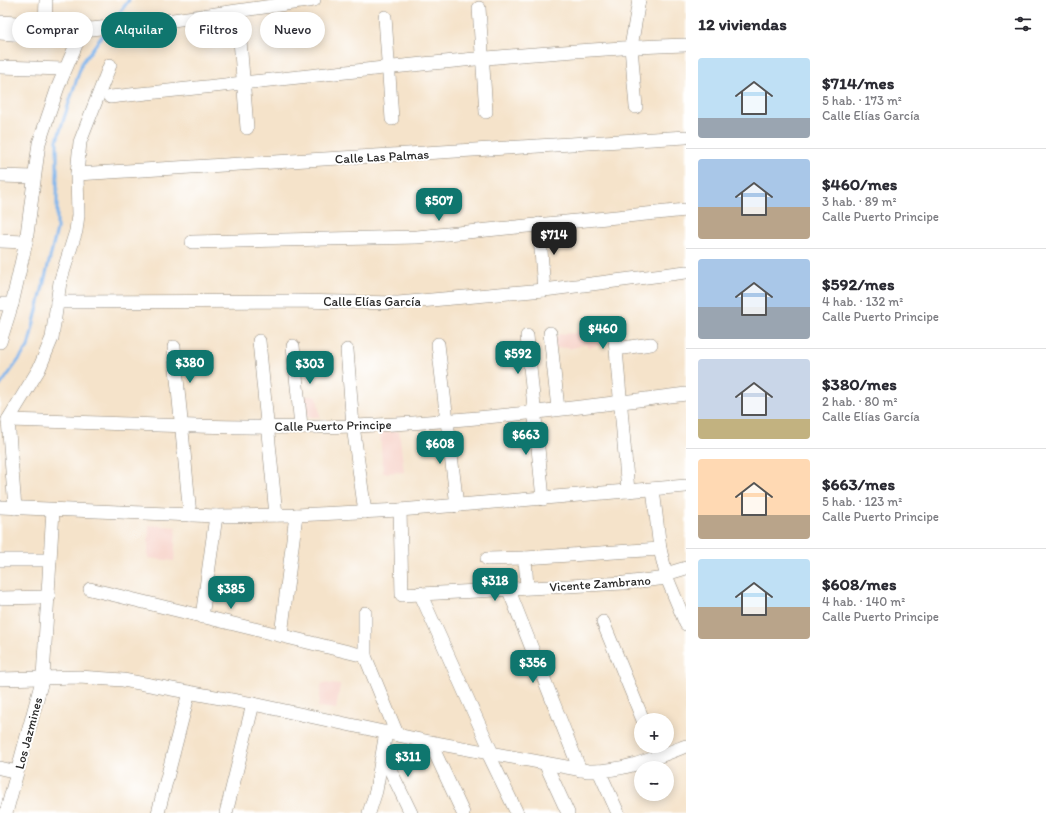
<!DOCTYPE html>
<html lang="es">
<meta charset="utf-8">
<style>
body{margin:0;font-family:Itim,sans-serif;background:#f2f2f3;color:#2b2b33;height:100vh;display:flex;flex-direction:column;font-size:15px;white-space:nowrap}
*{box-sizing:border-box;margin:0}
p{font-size:13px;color:#7c7c81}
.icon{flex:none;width:22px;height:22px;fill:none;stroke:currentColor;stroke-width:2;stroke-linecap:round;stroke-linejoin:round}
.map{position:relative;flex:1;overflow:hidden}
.details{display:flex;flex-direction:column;background:#fff;width:360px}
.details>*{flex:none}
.guide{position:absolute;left:12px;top:12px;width:380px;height:36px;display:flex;gap:8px}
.tools{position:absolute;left:634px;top:713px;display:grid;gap:8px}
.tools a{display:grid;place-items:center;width:40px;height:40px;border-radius:50%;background:#fff;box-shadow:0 2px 10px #0003;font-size:20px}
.price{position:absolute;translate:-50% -34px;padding:0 9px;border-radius:8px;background:#0f766e;color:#fff;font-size:13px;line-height:26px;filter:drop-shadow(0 1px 2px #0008)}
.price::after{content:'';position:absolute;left:50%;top:24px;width:12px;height:9px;margin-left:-6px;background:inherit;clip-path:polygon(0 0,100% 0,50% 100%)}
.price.on{background:#222;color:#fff}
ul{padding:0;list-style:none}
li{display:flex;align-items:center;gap:12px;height:100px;padding:0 12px}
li+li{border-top:1px solid #e1e1e2}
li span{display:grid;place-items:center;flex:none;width:112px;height:80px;border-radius:4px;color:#555}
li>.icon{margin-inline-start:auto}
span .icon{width:48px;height:48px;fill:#fffc;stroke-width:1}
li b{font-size:17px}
h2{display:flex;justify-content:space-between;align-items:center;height:48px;padding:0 12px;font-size:17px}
.chip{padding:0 14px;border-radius:18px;background:#fff;box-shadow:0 2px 10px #0003;font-size:14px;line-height:36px}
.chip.on{background:#0f766e;color:#fff}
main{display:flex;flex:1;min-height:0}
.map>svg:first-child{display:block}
.built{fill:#f7d1c7}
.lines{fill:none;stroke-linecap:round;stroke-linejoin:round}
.stream{stroke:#7fb5ee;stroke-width:3}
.minor-casing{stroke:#90877a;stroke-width:14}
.minor{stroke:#fff;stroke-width:13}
.labels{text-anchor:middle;stroke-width:4;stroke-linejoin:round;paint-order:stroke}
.street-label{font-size:13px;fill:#2b2b2b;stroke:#fff}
</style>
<main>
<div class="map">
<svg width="686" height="813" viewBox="0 0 686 813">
<rect width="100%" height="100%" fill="#fff"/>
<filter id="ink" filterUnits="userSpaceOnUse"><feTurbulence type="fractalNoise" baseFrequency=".025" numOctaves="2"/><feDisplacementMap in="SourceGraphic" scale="8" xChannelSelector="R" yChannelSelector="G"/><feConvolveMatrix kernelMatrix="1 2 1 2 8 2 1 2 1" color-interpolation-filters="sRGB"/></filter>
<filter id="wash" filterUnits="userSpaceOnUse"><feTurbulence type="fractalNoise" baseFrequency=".012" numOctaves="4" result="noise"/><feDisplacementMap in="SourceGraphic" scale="16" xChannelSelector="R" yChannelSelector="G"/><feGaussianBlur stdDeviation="0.9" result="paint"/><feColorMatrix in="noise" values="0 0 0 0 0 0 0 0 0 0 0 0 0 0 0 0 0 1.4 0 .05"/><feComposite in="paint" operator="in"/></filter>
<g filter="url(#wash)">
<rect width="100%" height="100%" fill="#f5e3ca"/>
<!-- built -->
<g class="built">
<path d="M 595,325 L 597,329 L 605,327 L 607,343 L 588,348 L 587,344 L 569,349 L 569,347 L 551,349 L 550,338 L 558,336 L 559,334 L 577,333 L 576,331 Z"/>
<path d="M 304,396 L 317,396 L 320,417 L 306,417 Z"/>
<path d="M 399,431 L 404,472 L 383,473 L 380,432 Z"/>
<path d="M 149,525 L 176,527 L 174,561 L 148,558 Z"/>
<path d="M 322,683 L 340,685 L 336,709 L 318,707 Z"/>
</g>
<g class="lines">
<!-- stream -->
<g class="stream">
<path d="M 112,23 L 129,0"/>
<path d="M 0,386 L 28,347 L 57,229 L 57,140 L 82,63 L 105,32"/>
</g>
</g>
</g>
<g filter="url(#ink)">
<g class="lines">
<!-- minor casing -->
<g class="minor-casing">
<g id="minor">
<path d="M 479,8 L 486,112"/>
<path d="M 385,17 L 392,119"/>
<path d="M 0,22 L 87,27"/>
<path d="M 45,25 L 46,0"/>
<path d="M 0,33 C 28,35 65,43 91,29 L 173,20 L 314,0"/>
<path d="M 240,40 L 247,128"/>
<path d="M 0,67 L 64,69"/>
<path d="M 110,97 C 302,78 494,52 686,45"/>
<path d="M 636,107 L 631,47 L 639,0"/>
<path d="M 77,174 L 686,137"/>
<path d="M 0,176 L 33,177"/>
<path d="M 539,224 L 544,290"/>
<path d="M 0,241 L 26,242"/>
<path d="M 192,242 L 417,237 L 686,210"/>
<path d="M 57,302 L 294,301 L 398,303 L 544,290 L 686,272"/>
<path d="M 0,304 L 12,304"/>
<path d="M 613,324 L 616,349"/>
<path d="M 550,333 L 558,409"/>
<path d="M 527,336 L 543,499"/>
<path d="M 259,341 L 276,515"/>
<path d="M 0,342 L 12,304 L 26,242 L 39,143 L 58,87 L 81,33"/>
<path d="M 438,344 L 457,506"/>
<path d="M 293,346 L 301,426"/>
<path d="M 174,347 L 190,515"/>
<path d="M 347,350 L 353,426 L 365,512"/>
<path d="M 8,420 C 123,423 239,430 353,426 C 464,422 576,408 686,394"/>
<path d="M 653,489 L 660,549 L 667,578 L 686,624"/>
<path d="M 628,491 L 616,349 L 651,344"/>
<path d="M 0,507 L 216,516 L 296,515 L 400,510 L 686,486"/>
<path d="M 15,508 L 8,420 L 39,369 L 52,338 L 60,282 L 76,231 L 78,215 L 77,174 L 80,142 L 110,65"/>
<path d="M 400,510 L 402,595 L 624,583 L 667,578 L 666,574 L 686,568"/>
<path d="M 487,559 L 525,558"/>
<path d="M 0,560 L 50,560"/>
<path d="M 527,587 L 525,558 L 660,549"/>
<path d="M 508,588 L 580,770"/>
<path d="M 90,589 L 365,656"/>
<path d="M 420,593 L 492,753 L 488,753 L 517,813"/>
<path d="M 0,598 L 49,597"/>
<path d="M 365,613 L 365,656 L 397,734"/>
<path d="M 202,617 L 216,516"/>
<path d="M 603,622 L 643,720"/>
<path d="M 281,635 L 296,515"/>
<path d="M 0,679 L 79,677 L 123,680 L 253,704 L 430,742 L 588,771 C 622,772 655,758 686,746"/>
<path d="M 430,742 L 463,813"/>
<path d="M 383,755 L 411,813"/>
<path d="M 545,763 L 568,813"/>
<path d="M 0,768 L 17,772"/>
<path d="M 599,771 L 618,813"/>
<path d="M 6,813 L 43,677 L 53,510"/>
<path d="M 158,813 L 189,692"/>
<path d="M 226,813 L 253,704"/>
<path d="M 369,813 L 376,791 L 386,732"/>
</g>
</g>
<!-- minor -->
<use href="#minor" class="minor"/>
</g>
</g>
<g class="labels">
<!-- street labels -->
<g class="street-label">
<text transform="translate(382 156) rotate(-3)" y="5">Calle Las Palmas</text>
<text x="372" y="306">Calle Elías García</text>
<text transform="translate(333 425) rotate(-1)" y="5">Calle Puerto Principe</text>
<text transform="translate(600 583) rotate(-4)" y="5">Vicente Zambrano</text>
<text transform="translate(28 733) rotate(-75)" y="5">Los Jazmines</text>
</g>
</g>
</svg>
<div class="tools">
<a>+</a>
<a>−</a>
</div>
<b class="price" style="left:439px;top:222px">$507</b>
<b class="price on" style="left:554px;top:256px">$714</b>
<b class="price" style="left:603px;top:350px">$460</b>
<b class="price" style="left:518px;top:375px">$592</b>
<b class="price" style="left:190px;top:384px">$380</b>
<b class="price" style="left:310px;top:385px">$303</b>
<b class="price" style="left:526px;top:456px">$663</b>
<b class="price" style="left:440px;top:465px">$608</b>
<b class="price" style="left:495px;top:602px">$318</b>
<b class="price" style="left:231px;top:610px">$385</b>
<b class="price" style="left:533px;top:684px">$356</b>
<b class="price" style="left:408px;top:778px">$311</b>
<div class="guide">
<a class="chip">Comprar</a>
<a class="chip on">Alquilar</a>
<a class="chip">Filtros</a>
<a class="chip">Nuevo</a>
</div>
</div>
<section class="details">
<h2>12 viviendas<svg class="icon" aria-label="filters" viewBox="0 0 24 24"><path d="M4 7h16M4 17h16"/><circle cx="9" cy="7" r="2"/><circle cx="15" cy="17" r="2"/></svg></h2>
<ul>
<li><span style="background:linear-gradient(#bfe0f5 75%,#9aa5b1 0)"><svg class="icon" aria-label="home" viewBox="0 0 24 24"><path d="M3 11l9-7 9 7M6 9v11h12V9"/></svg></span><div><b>$714/mes</b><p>5 hab. · 173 m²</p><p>Calle Elías García</p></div></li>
<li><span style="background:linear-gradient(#a9c7e8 60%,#b9a48a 0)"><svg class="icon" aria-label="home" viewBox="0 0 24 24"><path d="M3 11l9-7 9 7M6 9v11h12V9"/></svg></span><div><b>$460/mes</b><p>3 hab. · 89 m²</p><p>Calle Puerto Principe</p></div></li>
<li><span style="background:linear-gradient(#a9c7e8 60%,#9aa5b1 0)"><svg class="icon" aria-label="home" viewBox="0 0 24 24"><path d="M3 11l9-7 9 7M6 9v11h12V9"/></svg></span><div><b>$592/mes</b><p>4 hab. · 132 m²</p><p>Calle Puerto Principe</p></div></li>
<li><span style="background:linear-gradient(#c9d6e8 75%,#c2b280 0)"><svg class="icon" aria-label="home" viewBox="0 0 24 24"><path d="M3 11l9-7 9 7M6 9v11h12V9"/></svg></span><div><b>$380/mes</b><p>2 hab. · 80 m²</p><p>Calle Elías García</p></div></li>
<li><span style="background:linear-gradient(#ffd9b3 70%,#b9a48a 0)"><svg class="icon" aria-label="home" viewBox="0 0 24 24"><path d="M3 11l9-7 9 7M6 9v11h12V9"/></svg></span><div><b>$663/mes</b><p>5 hab. · 123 m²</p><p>Calle Puerto Principe</p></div></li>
<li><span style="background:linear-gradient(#bfe0f5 60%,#b9a48a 0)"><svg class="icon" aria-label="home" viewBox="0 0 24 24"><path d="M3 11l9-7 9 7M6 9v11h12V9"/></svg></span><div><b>$608/mes</b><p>4 hab. · 140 m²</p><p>Calle Puerto Principe</p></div></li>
</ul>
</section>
</main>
